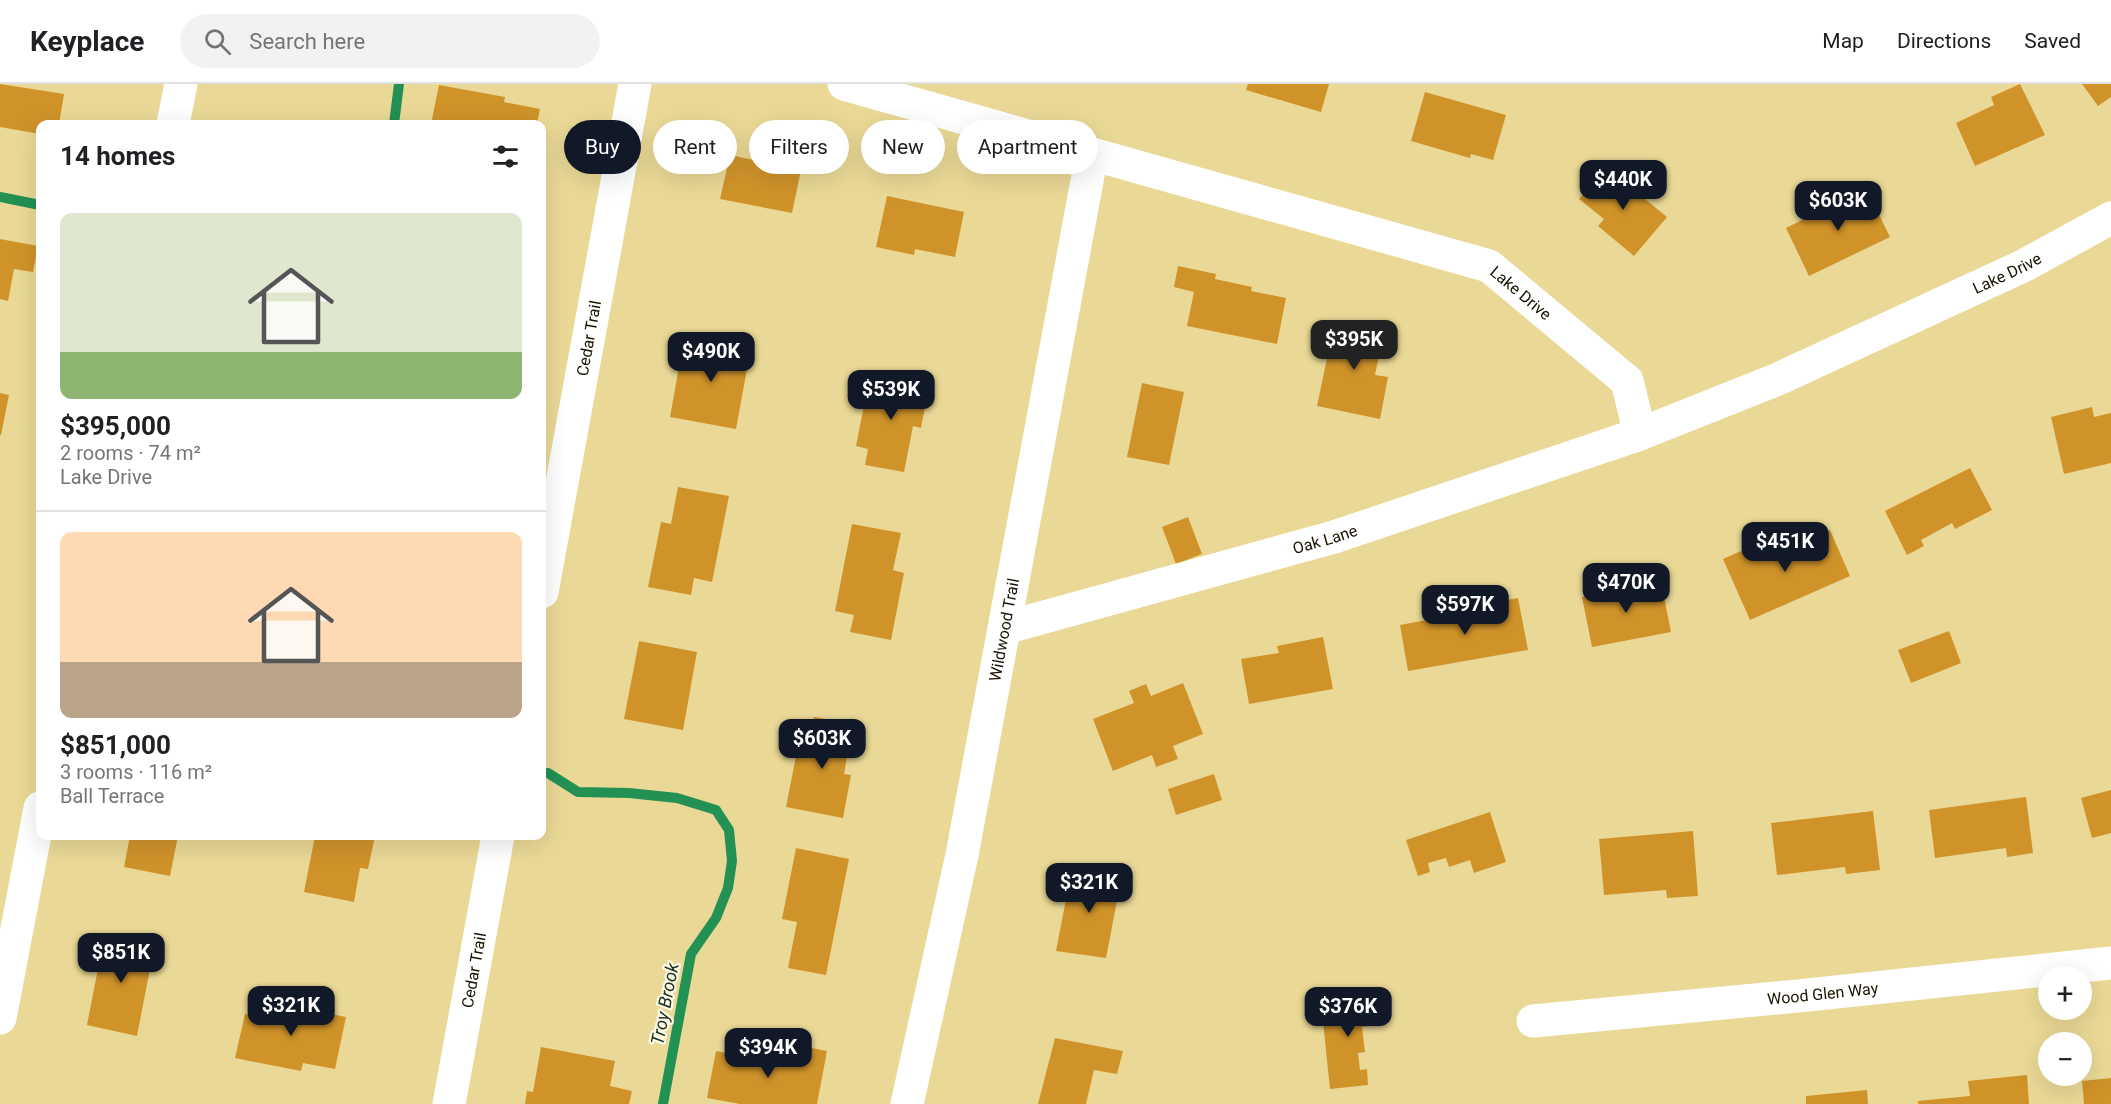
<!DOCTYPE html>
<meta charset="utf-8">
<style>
body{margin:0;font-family:Roboto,sans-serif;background:#f2f2f2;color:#202124;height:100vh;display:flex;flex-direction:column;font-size:22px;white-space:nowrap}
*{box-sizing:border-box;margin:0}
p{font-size:20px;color:#757577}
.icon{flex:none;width:33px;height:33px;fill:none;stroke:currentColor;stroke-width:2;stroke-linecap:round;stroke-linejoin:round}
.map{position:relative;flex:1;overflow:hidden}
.drawer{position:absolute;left:36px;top:36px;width:510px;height:720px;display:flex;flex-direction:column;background:#fff;border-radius:12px;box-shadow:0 6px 24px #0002}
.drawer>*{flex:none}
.banner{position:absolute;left:564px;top:36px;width:570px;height:54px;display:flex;gap:12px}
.buttons{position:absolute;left:2038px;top:882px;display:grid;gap:12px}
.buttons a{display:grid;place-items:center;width:54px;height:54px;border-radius:50%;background:#fff;box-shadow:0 6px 24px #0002;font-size:30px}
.price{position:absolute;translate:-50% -51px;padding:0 14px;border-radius:12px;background:#111827;color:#fff;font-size:20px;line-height:39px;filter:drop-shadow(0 2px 3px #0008)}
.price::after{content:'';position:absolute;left:50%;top:36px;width:18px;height:14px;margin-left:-9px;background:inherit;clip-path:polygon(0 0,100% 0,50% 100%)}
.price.active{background:#222;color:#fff}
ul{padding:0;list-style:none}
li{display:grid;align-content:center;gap:12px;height:318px;padding:0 24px}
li+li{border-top:2px solid #e0e0e0}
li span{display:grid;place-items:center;height:186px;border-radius:12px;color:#555}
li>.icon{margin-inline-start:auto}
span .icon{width:108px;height:108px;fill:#fffc;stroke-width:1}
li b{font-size:26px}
h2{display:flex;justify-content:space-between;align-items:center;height:72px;padding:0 24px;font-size:26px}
.pill{padding:0 21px;border-radius:27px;background:#fff;box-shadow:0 6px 24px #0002;font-size:21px;line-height:54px}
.pill.active{background:#111827;color:#fff}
header{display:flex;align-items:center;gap:36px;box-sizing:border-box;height:84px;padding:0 30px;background:#fff;border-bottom:2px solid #e0e0e0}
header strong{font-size:28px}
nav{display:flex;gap:33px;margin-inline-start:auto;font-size:21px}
.search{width:420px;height:54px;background:#f2f2f2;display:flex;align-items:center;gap:15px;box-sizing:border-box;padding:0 21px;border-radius:33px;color:#757577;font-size:22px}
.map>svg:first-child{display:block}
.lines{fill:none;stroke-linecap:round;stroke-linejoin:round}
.stream{stroke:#239054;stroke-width:10}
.building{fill:#d0932a}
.minor{stroke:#fff;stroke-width:33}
.labels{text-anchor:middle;stroke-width:4.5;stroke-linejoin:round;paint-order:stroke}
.street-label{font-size:16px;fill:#1a1300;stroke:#fffae6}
.water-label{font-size:18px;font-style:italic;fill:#182f21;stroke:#fffae6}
</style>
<header>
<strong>Keyplace</strong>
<div class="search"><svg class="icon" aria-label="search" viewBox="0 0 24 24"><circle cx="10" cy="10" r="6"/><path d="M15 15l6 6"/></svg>Search here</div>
<nav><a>Map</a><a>Directions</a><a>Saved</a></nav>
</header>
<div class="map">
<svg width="2111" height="1020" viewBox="0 0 2111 1020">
<rect width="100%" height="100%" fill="#ead996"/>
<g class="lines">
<!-- stream -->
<g class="stream">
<path d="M 394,40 L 399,0"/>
<path d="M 0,113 L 40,121"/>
<path d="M 548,689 L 578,708 L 629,709 L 677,714 L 716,726 L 729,746 L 732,777 L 728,804 L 716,834 L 691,870 L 663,1020"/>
</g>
</g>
<!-- building -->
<g class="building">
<path d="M 0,0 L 64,10 L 59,40 L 40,40 L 40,50 L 0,43 Z"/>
<path d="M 1248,0 L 1329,0 L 1321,28 L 1246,6 Z"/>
<path d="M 2020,0 L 2045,51 L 1975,82 L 1956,39 L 1994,21 L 1991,13 Z"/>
<path d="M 2082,0 L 2111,0 L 2111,13 L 2098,22 Z"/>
<path d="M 439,1 L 505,13 L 504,18 L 540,25 L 537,40 L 431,40 Z"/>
<path d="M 1425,8 L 1506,31 L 1493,76 L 1471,70 L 1470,74 L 1411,57 Z"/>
<path d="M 730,71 L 801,86 L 792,129 L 720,115 Z"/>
<path d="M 1606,83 L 1667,133 L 1634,172 L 1598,142 L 1604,135 L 1579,115 Z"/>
<path d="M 1866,104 L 1890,153 L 1809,192 L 1786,144 Z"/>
<path d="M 887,112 L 964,128 L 955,173 L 915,165 L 914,171 L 876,163 Z"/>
<path d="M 0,155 L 38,162 L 33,188 L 14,185 L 8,217 L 0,215 Z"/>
<path d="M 1178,182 L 1216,190 L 1215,195 L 1252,203 L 1251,207 L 1286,214 L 1277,260 L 1187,242 L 1194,208 L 1174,203 Z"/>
<path d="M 1335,236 L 1384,246 L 1375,291 L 1388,293 L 1380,335 L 1317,322 Z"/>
<path d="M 697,248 L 740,256 L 737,272 L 749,274 L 736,345 L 670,333 L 679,283 L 690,285 Z"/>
<path d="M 870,291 L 929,302 L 921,344 L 913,342 L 904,388 L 865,381 L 868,365 L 856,362 Z"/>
<path d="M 1142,299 L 1184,308 L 1169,381 L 1127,373 Z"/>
<path d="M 0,309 L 9,311 L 1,351 L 0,351 Z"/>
<path d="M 2092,323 L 2094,333 L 2111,329 L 2111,379 L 2064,390 L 2051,333 Z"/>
<path d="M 1970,384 L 1992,426 L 1955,445 L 1952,439 L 1921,456 L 1924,462 L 1907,471 L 1885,427 Z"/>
<path d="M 678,403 L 729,412 L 712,498 L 694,494 L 691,511 L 648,503 L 661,438 L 671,440 Z"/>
<path d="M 1188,433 L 1202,470 L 1176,480 L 1162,443 Z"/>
<path d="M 852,440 L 901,449 L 893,486 L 904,489 L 891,556 L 850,548 L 854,531 L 835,527 Z"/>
<path d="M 1830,446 L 1850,492 L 1750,536 L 1723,475 L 1757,460 L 1763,475 Z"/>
<path d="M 1661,498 L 1671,548 L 1592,563 L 1582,513 Z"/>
<path d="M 1518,514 L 1528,566 L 1408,587 L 1400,541 L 1474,527 L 1473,522 Z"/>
<path d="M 1949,547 L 1961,579 L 1911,599 L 1898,566 Z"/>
<path d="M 1323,553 L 1333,605 L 1249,620 L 1241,575 L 1279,569 L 1277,562 Z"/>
<path d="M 639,557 L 697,568 L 683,646 L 624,635 Z"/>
<path d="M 1183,599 L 1203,650 L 1173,662 L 1178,675 L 1156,683 L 1152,671 L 1113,687 L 1093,635 L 1134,619 L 1129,607 L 1146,600 L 1151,612 Z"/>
<path d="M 814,633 L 853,640 L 844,690 L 851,691 L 843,734 L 786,723 L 800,652 L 811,654 Z"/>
<path d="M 1214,690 L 1222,716 L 1176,731 L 1168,705 Z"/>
<path d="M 2111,706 L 2111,749 L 2092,754 L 2081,714 Z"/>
<path d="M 2026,713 L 2033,769 L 2007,773 L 2006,764 L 1935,774 L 1929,726 Z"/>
<path d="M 1873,727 L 1880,786 L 1846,790 L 1845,783 L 1777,791 L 1771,739 Z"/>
<path d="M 1490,728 L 1506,778 L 1474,789 L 1470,776 L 1449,783 L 1446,774 L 1428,779 L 1430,788 L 1418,792 L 1406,756 Z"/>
<path d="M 1693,747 L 1698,812 L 1667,814 L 1666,806 L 1604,811 L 1599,755 Z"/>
<path d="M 130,752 L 178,752 L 170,792 L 124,783 Z"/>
<path d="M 315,752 L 375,752 L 368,785 L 360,784 L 354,818 L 304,808 Z"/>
<path d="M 796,764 L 849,775 L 826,891 L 788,884 L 797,838 L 782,835 Z"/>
<path d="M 1076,784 L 1122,791 L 1106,874 L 1056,867 L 1068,805 L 1073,805 Z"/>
<path d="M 105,849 L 155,859 L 137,952 L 87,941 Z"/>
<path d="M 1377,911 L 1380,941 L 1362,943 L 1365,968 L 1358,969 L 1360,986 L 1367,985 L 1368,1001 L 1330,1005 L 1321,918 Z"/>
<path d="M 263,917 L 346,933 L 335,985 L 303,979 L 301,987 L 235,974 L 245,930 L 260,933 Z"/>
<path d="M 1055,954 L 1123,967 L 1117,990 L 1094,986 L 1086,1020 L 1038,1020 Z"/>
<path d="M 796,961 L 827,967 L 817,1020 L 740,1020 L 707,1014 L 716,967 L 792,982 Z"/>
<path d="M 541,963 L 615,977 L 610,1002 L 632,1007 L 629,1020 L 525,1020 L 527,1007 L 533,1008 Z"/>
<path d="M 2027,991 L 2029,1020 L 1918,1020 L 1918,1017 L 1970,1012 L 1968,997 Z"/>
<path d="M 2111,994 L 2111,1020 L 2084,1020 L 2082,997 Z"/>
<path d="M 1867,1006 L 1868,1020 L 1806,1020 L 1806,1012 Z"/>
</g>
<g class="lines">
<!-- minor -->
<g class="minor">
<path id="s1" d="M 844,0 L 1489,182 L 1627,297 L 1640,350"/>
<path d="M 173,40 L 181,0"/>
<path id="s2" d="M 542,508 L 635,0"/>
<path id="s3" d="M 1005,544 L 1334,453 L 1640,350 L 1778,295 L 2023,182 L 2111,134"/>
<path d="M 0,934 L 40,724"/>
<path id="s4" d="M 1533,937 L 1798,912 L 2111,879"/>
<path id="s5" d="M 449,1020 L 498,752"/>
<path id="s6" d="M 907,1020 L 962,771 L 1092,70"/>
</g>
</g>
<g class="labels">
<!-- street labels -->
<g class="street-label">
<text dy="6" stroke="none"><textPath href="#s3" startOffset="1065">Lake Drive</textPath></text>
<text dy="6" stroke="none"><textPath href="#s1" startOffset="712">Lake Drive</textPath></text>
<text dy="6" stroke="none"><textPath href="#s2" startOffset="258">Cedar Trail</textPath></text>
<text dy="6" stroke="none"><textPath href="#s3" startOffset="332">Oak Lane</textPath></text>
<text dy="6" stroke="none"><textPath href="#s6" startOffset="484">Wildwood Trail</textPath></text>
<text dy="6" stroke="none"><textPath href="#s5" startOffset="136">Cedar Trail</textPath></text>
<text dy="6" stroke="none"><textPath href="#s4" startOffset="291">Wood Glen Way</textPath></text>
</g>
<!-- water labels -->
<g class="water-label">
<text transform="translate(665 920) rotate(-79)" y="6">Troy Brook</text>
</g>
</g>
</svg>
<div class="buttons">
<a>+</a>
<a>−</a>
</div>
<b class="price" style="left:1623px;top:127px">$440K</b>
<b class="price" style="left:1838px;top:148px">$603K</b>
<b class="price active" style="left:1354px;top:287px">$395K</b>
<b class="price" style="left:711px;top:299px">$490K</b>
<b class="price" style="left:891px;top:337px">$539K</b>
<b class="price" style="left:1785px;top:489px">$451K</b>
<b class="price" style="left:1626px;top:530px">$470K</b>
<b class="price" style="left:1465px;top:552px">$597K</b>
<b class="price" style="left:822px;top:686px">$603K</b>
<b class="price" style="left:1089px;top:830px">$321K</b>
<b class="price" style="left:121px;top:900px">$851K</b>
<b class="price" style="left:291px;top:953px">$321K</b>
<b class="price" style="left:1348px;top:954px">$376K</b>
<b class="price" style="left:768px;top:995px">$394K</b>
<div class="banner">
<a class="pill active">Buy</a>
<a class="pill">Rent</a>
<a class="pill">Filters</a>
<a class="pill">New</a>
<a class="pill">Apartment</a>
</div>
<section class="drawer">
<h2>14 homes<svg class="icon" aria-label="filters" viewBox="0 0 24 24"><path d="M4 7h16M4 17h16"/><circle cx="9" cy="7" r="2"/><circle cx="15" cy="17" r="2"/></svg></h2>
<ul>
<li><span style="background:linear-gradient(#dfe7d0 75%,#8fb573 0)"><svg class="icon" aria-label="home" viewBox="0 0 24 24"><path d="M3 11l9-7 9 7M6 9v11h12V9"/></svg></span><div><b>$395,000</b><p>2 rooms · 74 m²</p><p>Lake Drive</p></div></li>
<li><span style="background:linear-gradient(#ffd9b3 70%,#b9a48a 0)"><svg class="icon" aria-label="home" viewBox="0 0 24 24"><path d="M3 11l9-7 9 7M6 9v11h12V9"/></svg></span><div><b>$851,000</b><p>3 rooms · 116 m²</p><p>Ball Terrace</p></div></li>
</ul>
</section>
</div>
